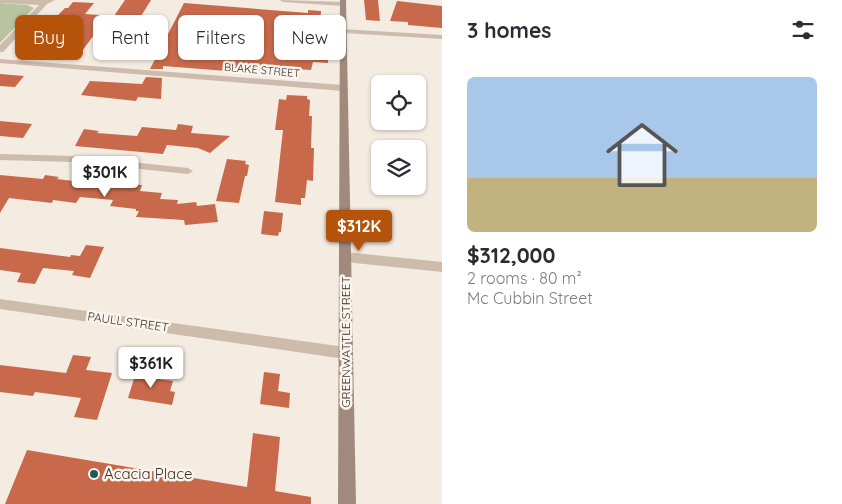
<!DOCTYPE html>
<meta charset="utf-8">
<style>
body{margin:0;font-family:Quicksand,sans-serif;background:#f7f7f7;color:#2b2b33;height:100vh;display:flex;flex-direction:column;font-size:19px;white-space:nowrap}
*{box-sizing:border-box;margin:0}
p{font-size:16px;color:#7c7c81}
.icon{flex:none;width:28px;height:28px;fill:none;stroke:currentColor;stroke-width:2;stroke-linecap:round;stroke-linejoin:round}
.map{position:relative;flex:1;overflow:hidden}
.sheet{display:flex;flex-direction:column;background:#fff;width:400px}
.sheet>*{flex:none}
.top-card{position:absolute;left:15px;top:15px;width:351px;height:45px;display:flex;gap:10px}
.controls{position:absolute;left:371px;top:75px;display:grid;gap:10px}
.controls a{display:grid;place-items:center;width:55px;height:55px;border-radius:8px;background:#fff;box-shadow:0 1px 4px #0004;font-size:25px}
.price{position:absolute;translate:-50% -42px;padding:0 11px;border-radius:5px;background:#fff;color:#222;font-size:16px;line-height:32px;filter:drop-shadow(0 1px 2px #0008)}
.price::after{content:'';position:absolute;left:50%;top:30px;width:15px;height:11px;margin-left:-8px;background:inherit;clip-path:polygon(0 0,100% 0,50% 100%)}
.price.selected{background:#b45309;color:#fff}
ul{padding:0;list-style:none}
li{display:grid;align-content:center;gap:10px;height:265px;padding:0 25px}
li+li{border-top:1px solid #e1e1e2}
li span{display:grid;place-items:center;height:155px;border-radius:8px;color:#555}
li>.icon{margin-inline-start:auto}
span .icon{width:90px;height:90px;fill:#fffc;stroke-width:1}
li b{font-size:21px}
h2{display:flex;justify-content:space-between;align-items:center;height:60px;padding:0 25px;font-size:21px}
.chip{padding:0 18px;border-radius:8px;background:#fff;box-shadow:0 1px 4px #0004;font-size:18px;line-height:45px}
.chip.selected{background:#b45309;color:#fff}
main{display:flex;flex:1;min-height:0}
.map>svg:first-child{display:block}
.green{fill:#b8c4a0}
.building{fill:#c8694b}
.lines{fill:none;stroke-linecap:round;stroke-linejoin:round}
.minor{fill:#cdbbac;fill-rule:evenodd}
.tertiary{fill:#cdbbac;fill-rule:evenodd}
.secondary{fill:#a18a7d;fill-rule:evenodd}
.poi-dot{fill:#1f5a5e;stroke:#fbf5ee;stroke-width:2}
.labels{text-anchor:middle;stroke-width:5;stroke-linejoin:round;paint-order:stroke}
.far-street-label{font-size:11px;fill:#3b302b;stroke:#fbf5ee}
.street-label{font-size:12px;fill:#3b302b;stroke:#fbf5ee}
.near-poi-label{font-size:15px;fill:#3b302b;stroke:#fbf5ee;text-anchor:start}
</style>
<main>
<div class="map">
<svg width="442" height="504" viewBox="0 0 442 504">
<rect width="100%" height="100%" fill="#f4ebe1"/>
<!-- green -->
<path class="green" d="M 0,3 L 27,5 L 34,8 L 0,43 Z"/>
<!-- building -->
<g class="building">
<path d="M 125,0 L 151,0 L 133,29 L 100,27 L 79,55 L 30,51 L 32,48 L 24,47 L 50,20 L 52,21 L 65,8 L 68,8 L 73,2 L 94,3 L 85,14 L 114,16 Z"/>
<path d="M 364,0 L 378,0 L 380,21 L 366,20 Z"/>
<path d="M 397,1 L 442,6 L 442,28 L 408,25 L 408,22 L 390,21 Z"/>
<path d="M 184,3 L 308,13 L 308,10 L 321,11 L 320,24 L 329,24 L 328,63 L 313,62 L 311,70 L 279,68 L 278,75 L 163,66 L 163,69 L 150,69 Z"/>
<path d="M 0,74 L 24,76 L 15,87 L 0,86 Z"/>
<path d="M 146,77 L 162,78 L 161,99 L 138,97 L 136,101 L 81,95 L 90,81 L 142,84 Z"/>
<path d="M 287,95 L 307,96 L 307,99 L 310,100 L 309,116 L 312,116 L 311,148 L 314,148 L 313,181 L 307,180 L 305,198 L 301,198 L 301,205 L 275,202 L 283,130 L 275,130 L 279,99 L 286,100 Z"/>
<path d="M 0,121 L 32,124 L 23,138 L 0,136 Z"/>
<path d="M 178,124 L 193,126 L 191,133 L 230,136 L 210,153 L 198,148 L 167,145 L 163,154 L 75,146 L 84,129 L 99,131 L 97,133 L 137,136 L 142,127 L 176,130 Z"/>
<path d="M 227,159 L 246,161 L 245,164 L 249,165 L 247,176 L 245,176 L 239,203 L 216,201 Z"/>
<path d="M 0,175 L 43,179 L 45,175 L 59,177 L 57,179 L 65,180 L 124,186 L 125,184 L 142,185 L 140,191 L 162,193 L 160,199 L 178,200 L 177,204 L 196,202 L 197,206 L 215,204 L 218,222 L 185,225 L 184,220 L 136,217 L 139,211 L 136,211 L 136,209 L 110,206 L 113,200 L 80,197 L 76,203 L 53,200 L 52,203 L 9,198 L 0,213 Z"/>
<path d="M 264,211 L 283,213 L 281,232 L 279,232 L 278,236 L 261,234 Z"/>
<path d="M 86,245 L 104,247 L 90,278 L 72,275 L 74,271 L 43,268 L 35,284 L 17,282 L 21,273 L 0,270 L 0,248 L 70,257 L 71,255 L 80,256 Z"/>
<path d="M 73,355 L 91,357 L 86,370 L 112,373 L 97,420 L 74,417 L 81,398 L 35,392 L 33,396 L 0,392 L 0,365 L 66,373 Z"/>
<path d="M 137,369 L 153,372 L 151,378 L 173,381 L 170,391 L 175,392 L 172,405 L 128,398 Z"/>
<path d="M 264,372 L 280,374 L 278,391 L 290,393 L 289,408 L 260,404 Z"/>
<path d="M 253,433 L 280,437 L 275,491 L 311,497 L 311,504 L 5,504 L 27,450 L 247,487 Z"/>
</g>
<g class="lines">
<!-- minor -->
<g class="minor">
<path d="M 0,0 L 55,0 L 47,4 L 3,52 L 0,52 L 0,45 L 39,5 L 0,3 Z"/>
<path d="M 280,0 L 343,2 L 346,4 L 343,6 L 283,2 Z"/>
<path d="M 0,59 L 343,85 L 347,88 L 343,91 L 0,63 Z"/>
<path d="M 0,154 L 73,156 L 188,168 L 193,171 L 188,174 L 73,162 L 0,160 Z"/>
<path d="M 345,252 L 442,262 L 442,272 L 345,262 L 341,260 L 339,257 L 341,254 Z"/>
<path d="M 0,299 L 345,347 L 350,348 L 352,353 L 350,358 L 345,359 L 0,309 Z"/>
</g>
<!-- tertiary -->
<path class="tertiary" d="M 341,29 L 442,35 L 442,39 L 344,33 L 340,31 Z"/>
<!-- secondary -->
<path class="secondary" d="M 340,0 L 346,0 L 356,504 L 338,504 Z"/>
</g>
<!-- markers -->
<circle class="poi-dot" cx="94" cy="474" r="5"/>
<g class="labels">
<!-- far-street labels -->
<g class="far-street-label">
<text transform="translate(262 70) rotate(5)" y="4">BLAKE STREET</text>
</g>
<!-- street labels -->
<g class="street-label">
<text transform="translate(128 322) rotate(8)" y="4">PAULL STREET</text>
<text transform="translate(346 342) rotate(-90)" y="4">GREENWATTLE STREET</text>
</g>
<!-- near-poi labels -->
<g class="near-poi-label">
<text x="104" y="479">Acacia Place</text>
</g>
</g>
</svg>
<div class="controls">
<a><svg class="icon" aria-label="locate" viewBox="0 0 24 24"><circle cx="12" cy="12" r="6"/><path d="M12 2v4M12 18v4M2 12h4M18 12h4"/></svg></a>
<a><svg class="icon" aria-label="layers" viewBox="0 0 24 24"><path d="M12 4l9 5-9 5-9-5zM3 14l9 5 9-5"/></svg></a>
</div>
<b class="price" style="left:105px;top:198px">$301K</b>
<b class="price selected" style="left:359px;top:252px">$312K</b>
<b class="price" style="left:151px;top:389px">$361K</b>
<div class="top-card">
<a class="chip selected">Buy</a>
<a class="chip">Rent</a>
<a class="chip">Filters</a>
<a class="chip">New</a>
</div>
</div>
<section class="sheet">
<h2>3 homes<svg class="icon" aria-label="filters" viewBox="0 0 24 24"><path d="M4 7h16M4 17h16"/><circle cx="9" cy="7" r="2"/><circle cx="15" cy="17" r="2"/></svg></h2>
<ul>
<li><span style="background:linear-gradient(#a9c7e8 65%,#c2b280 0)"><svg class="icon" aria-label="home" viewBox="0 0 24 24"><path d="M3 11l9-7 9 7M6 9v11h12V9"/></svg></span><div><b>$312,000</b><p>2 rooms · 80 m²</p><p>Mc Cubbin Street</p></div></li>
</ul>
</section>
</main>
